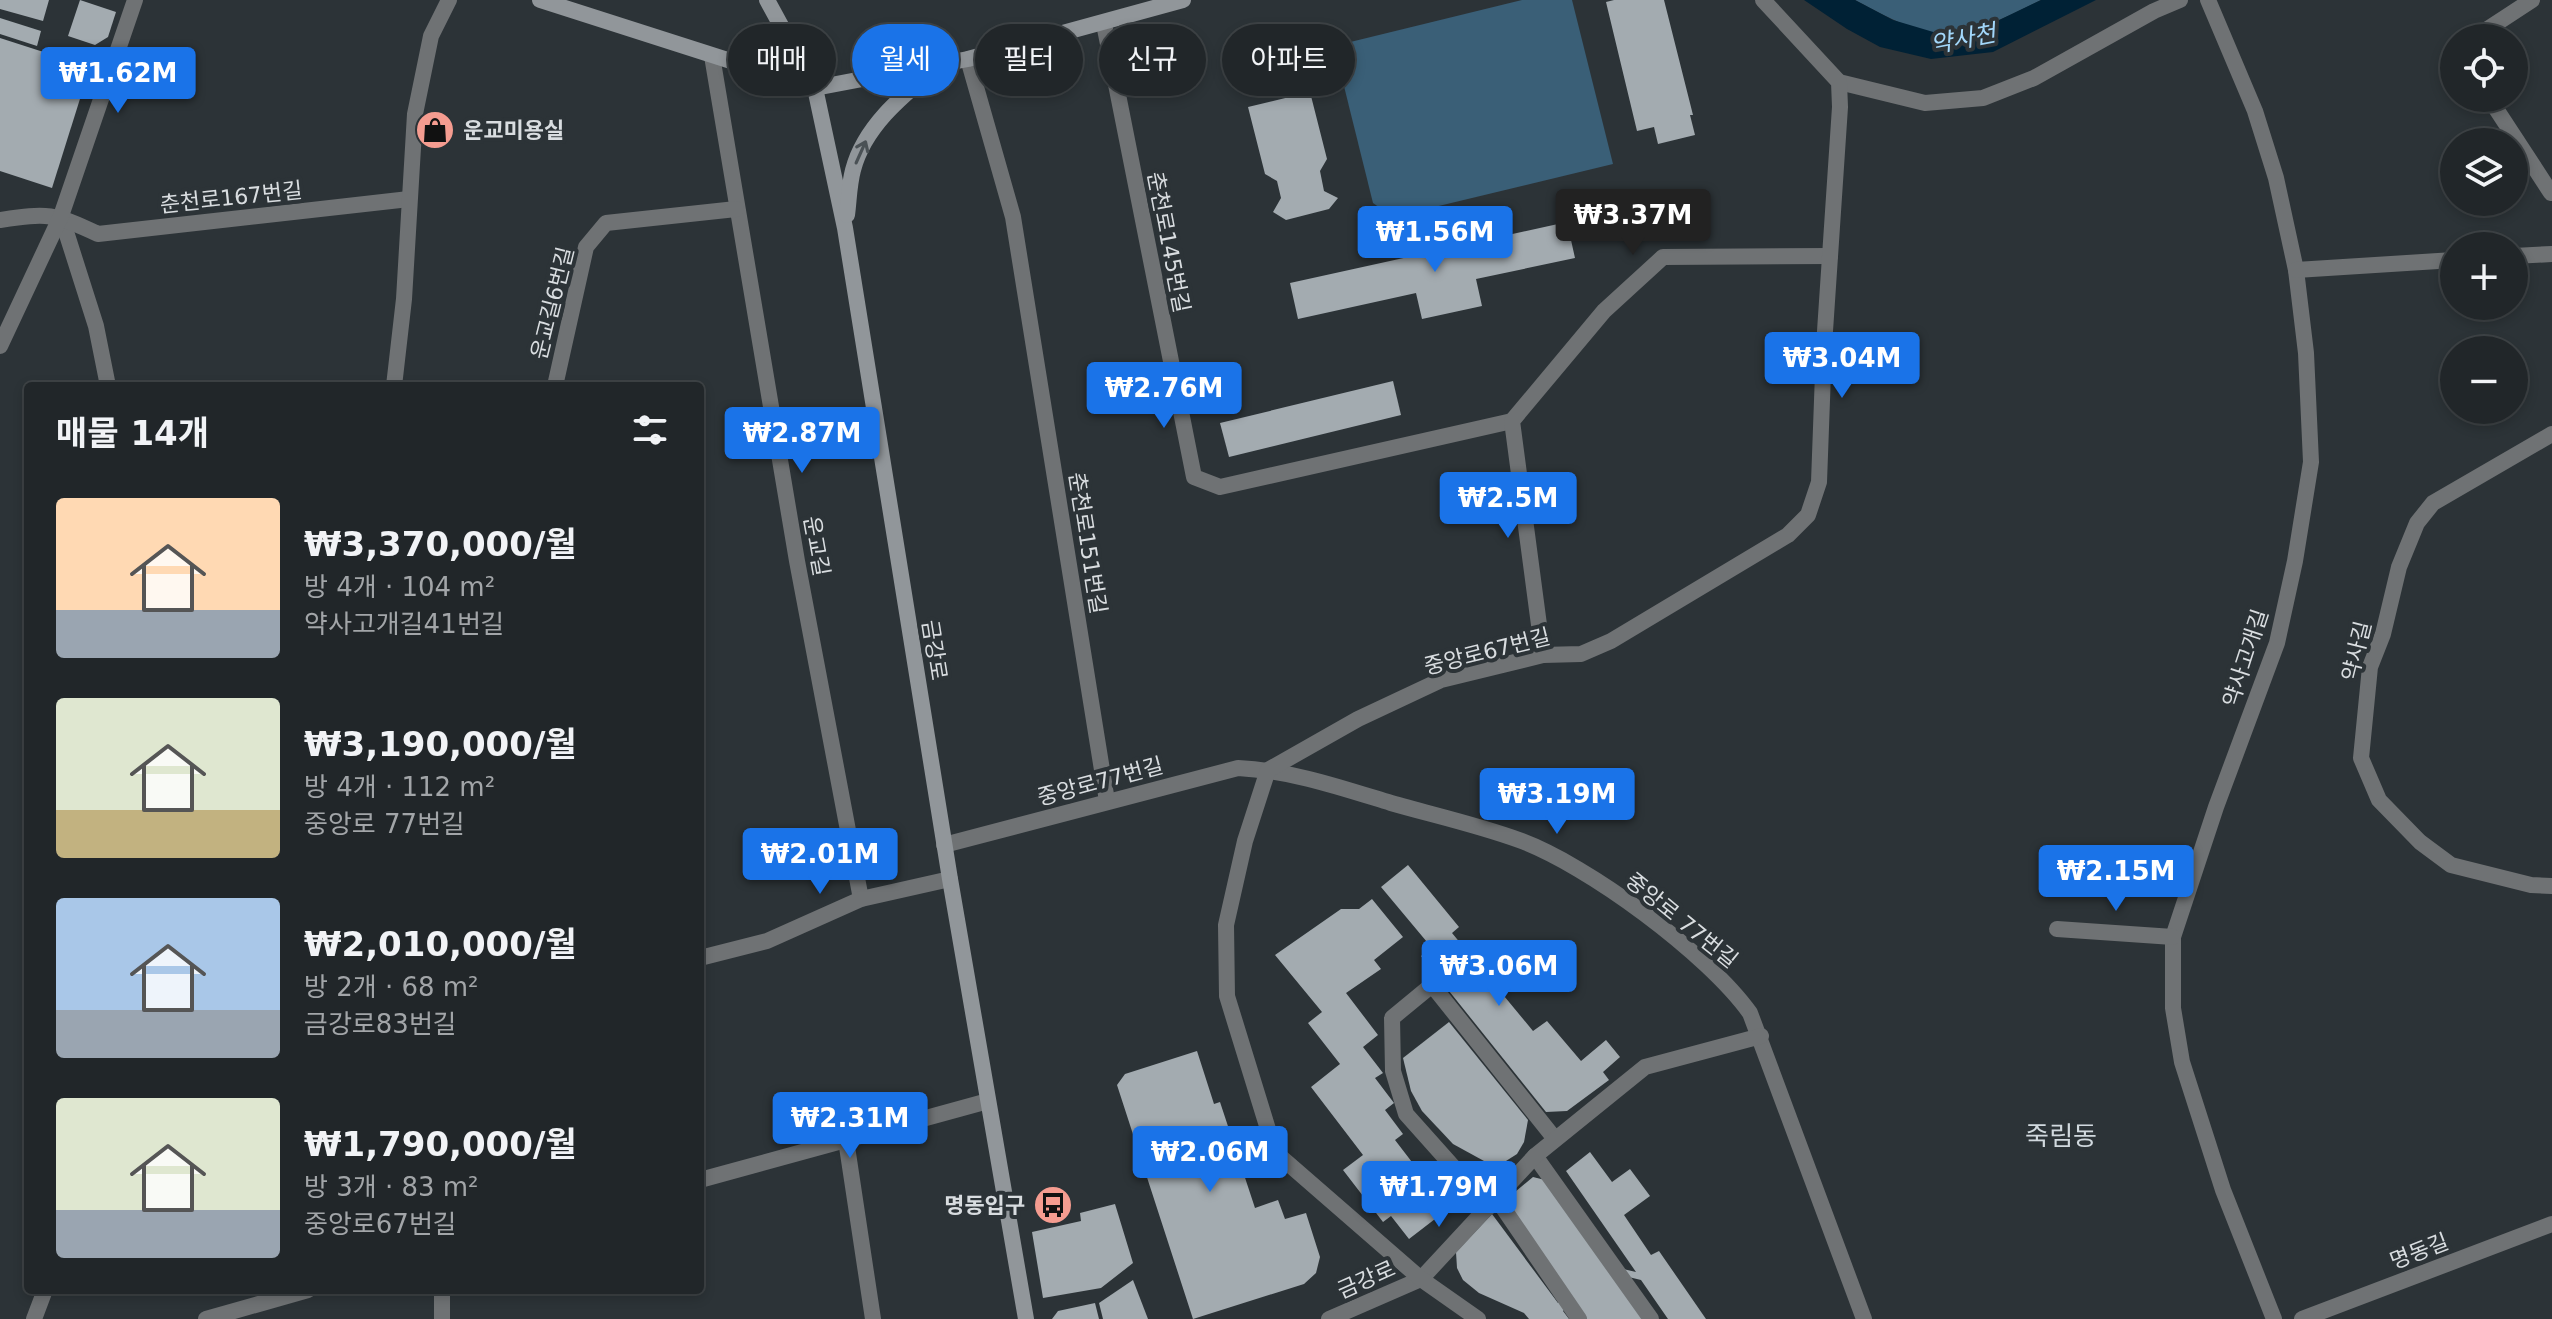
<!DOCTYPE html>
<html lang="ko">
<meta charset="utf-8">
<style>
body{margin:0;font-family:"DejaVu Sans","Noto Sans KR",sans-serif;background:#292e31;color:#f1f3f6;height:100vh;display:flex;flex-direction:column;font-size:30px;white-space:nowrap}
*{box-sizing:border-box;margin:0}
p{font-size:26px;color:#a2a5a8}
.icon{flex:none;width:44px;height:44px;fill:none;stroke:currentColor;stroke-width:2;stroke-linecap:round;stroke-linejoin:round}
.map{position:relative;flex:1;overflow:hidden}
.panel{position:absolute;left:24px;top:382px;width:680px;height:912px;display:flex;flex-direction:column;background:#212629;border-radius:8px;box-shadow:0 4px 12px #0003,0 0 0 2px #3e4346}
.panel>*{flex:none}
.guide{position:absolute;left:728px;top:24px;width:760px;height:72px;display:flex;gap:16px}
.buttons{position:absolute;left:2440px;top:24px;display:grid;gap:16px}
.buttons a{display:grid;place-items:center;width:88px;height:88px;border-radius:50%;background:#212629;box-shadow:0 4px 12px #0003,0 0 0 2px #3e4346;font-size:40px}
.price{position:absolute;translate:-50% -68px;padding:0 18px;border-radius:8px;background:#1a73e8;color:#fff;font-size:26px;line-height:52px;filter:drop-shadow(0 2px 4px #0008)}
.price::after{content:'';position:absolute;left:50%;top:48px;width:24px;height:18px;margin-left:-12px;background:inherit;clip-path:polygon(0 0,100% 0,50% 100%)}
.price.on{background:#222;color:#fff}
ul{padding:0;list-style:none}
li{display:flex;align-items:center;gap:24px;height:200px;padding:0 32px}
li span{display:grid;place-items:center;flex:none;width:224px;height:160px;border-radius:8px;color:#555}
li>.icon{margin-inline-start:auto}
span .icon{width:96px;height:96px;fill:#fffc;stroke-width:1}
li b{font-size:34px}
h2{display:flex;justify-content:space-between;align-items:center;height:96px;padding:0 32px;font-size:34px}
.pill{padding:0 28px;border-radius:36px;background:#212629;box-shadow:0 4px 12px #0003,0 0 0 2px #3e4346;font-size:28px;line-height:72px}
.pill.on{background:#1a73e8;color:#fff}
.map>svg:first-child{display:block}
.green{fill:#3a5f77}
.water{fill:#002135}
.building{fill:#a3abb0}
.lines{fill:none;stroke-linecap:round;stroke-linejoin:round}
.street{stroke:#6f7274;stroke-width:16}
.secondary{stroke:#91969a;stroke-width:16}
.oneway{stroke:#4a5155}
.labels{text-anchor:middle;stroke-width:8;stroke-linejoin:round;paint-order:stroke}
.poi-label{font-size:22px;font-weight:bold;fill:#d9dde0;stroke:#2c3337;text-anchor:start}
.street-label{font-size:22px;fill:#d9dde0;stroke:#2c3337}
.water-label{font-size:24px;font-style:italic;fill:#a2d7fa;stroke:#2c3337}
.quarter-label{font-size:26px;fill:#d1d9de;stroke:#2c3337}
</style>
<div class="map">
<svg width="2552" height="1319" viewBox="0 0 2552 1319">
<rect width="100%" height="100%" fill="#2c3337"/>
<!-- green -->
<g class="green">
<path d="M 1522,0 L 1572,0 L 1613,164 L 1393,217 L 1373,203 L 1334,46 Z"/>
<path d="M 1855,0 L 2041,0 C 2010,15 1977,33 1941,34 C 1918,35 1876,11 1855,0 Z"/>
</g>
<!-- water -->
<path class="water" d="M 1804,0 L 1855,0 L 1893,20 L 1940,34 L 1991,24 L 2041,0 L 2096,0 L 1993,52 L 1931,59 L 1880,47 L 1847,29 Z"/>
<!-- building -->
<g class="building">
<path d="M 0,0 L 49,0 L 43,21 L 0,9 Z"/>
<path d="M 80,0 L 116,12 L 108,37 L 95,45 L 68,36 Z"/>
<path d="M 1614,0 L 1664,0 L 1693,115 L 1690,115 L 1695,135 L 1658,144 L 1654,127 L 1637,131 L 1606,2 Z"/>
<path d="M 0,18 L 41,31 L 37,46 L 0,34 Z"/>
<path d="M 0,38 L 90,67 L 52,188 L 0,171 Z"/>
<path d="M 1310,92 L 1327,159 L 1320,171 L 1324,191 L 1338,198 L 1329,209 L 1286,220 L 1273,212 L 1281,198 L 1277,181 L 1265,174 L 1248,107 Z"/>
<path d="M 1567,222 L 1575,258 L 1476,279 L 1482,306 L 1422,319 L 1416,293 L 1298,319 L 1290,283 Z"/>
<path d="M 1393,381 L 1401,415 L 1229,457 L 1220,423 Z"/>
<path d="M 1408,865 L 1459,927 L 1452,933 L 1533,1031 L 1547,1021 L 1581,1061 L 1606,1040 L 1620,1057 L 1603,1072 L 1609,1080 L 1567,1111 L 1546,1112 L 1421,956 L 1432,948 L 1381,887 Z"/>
<path d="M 1372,899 L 1403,937 L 1374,960 L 1381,969 L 1346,993 L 1378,1035 L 1363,1047 L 1383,1073 L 1375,1078 L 1394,1103 L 1385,1110 L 1403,1134 L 1395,1140 L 1448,1209 L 1409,1239 L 1391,1216 L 1383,1222 L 1343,1170 L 1363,1155 L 1311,1087 L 1340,1064 L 1308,1023 L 1322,1012 L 1275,955 L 1341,909 L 1359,909 Z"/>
<path d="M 1449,1022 L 1528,1120 L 1524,1142 L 1517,1154 L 1506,1161 L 1484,1161 L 1453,1144 L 1422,1111 L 1411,1091 L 1403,1058 Z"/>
<path d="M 1197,1051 L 1214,1104 L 1220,1102 L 1255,1208 L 1278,1200 L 1285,1219 L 1306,1213 L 1320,1257 L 1316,1273 L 1304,1284 L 1193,1319 L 1117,1085 L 1125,1074 Z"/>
<path d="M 1590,1152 L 1612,1182 L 1630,1169 L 1650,1196 L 1624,1215 L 1651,1255 L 1659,1251 L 1706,1319 L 1668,1319 L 1641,1280 L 1612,1273 L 1645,1319 L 1587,1319 L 1573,1299 L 1563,1311 L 1569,1319 L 1529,1319 L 1524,1313 L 1479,1293 L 1463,1280 L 1457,1268 L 1456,1252 L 1492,1214 L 1558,1303 L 1567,1292 L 1507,1209 L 1509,1197 L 1533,1177 L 1545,1180 L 1606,1265 L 1636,1272 L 1566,1171 Z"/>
<path d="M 1115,1204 L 1133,1263 L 1101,1288 L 1043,1298 L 1032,1232 L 1081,1221 L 1080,1213 Z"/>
<path d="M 1133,1280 L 1148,1319 L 1103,1319 L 1099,1303 Z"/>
<path d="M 1095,1303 L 1099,1319 L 1052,1319 L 1058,1311 Z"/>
</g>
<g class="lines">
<!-- street -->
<g class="street">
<path d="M 2208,0 L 2255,111 L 2276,178 L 2296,270 L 2306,353 L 2311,462 L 2295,561 L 2277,643 L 2216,807 L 2173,937 L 2173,1008 L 2182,1062 L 2223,1190 L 2274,1319"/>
<path d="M 1104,24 L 1194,477 L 1220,487 L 1512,421"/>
<path d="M 2474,38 L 2532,0"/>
<path d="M 712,56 L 797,561 L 861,899"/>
<path d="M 968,59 L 1013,217 L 1107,801"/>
<path d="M 1839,82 L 1925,103 L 1983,98 L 2034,78 L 2154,11 L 2180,0"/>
<path d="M 2489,98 L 2551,193"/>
<path d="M 61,216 L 96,326 L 108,386"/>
<path d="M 0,220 C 48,213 54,213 98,234 L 409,199"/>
<path d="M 2514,256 L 2552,254"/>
<path d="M 2296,270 L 2454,260"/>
<path d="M 0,346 L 61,216 L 135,0"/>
<path d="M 394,386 L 404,299 L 415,114 L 431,36 L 449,0"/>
<path d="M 555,386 L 586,247 L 606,223 L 736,209"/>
<path d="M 2552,434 L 2433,503 L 2417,523 L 2399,567 L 2383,634 L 2370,667 L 2361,758 L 2379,800 L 2420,842 L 2451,865 L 2531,885 L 2552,886"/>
<path d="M 1543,655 L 1512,421 L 1604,311 L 1663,257 L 1830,256"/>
<path d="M 944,845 L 1238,768 C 1293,771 1339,787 1391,803 C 1433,815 1478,825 1519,840 C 1588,865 1708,954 1750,1013 L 1864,1319"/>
<path d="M 2057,929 L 2173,937"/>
<path d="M 700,958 L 767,941 L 861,899 L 950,879"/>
<path d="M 846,1140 L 873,1319"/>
<path d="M 1535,1156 L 1651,1319"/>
<path d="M 700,1180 L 988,1101"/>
<path d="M 1497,1199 L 1579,1319"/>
<path d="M 1489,1207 L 1406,1114 L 1393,1071 L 1392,1018 L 1432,985 L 1555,1139"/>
<path d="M 442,1290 L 442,1319"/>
<path d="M 34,1319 L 45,1290"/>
<path d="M 206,1319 L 308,1290"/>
<path d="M 1329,1319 L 1421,1279 L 1535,1156 L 1645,1067 L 1761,1036"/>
<path d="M 1478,1319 L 1421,1279 L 1275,1152 L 1227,996 L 1226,925 L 1245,841 L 1268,770 L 1358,719 L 1441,680 L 1543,655 L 1581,654 L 1611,641 L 1788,535 L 1808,515 L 1819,482 L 1824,346 L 1840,107 L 1839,82 L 1763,0"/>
<path d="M 2302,1319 L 2552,1224"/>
</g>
<!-- secondary -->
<g class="secondary">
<path d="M 540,0 L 815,88 L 968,59 L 1183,0"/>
<path d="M 767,0 L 815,88 L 845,228 L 950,879 L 1026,1319"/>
<path d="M 847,215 C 849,200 849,185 853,170 C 865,124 906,93 941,64"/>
</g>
</g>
<!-- one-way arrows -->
<defs><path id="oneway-shaft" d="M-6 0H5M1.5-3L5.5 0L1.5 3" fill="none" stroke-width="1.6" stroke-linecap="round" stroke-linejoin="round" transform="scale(2)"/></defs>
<use class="oneway" href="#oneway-shaft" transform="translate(861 152) rotate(-66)"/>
<!-- icons -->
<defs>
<g id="shop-disc" transform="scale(2)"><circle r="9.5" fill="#f59c90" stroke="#2c3337"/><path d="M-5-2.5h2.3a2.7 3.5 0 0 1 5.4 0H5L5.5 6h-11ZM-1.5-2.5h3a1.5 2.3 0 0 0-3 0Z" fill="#111"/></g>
<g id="bus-disc" transform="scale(2)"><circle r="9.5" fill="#f59c90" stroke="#2c3337"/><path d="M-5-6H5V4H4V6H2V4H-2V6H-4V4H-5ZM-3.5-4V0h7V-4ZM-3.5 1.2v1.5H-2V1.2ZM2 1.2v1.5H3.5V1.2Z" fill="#111"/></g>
</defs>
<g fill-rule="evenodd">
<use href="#shop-disc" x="435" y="130"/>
<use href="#bus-disc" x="1053" y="1205"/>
</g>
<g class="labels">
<!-- poi labels -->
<g class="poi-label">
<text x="463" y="138">운교미용실</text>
<text x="1025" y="1213" text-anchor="end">명동입구</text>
</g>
<!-- street labels -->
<g class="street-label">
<text transform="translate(231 197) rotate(-6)" y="8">춘천로167번길</text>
<text transform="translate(1169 242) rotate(79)" y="8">춘천로145번길</text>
<text transform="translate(552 303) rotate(-76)" y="8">운교길6번길</text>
<text transform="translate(1088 543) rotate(81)" y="8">춘천로151번길</text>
<text transform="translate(817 546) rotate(80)" y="8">운교길</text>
<text transform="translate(935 650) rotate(81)" y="8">금강로</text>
<text transform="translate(1487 651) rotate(-14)" y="8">중앙로67번길</text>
<text transform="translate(2356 651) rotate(-76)" y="8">약사길</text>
<text transform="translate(2245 658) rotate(-72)" y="8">약사고개길</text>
<text transform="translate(1100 781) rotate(-15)" y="8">중앙로77번길</text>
<text transform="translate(1682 920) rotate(39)" y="8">중앙로 77번길</text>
<text transform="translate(2419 1251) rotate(-21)" y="8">명동길</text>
<text transform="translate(1366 1279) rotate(-24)" y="8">금강로</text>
</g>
<!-- water labels -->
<g class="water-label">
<text transform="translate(1963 39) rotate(-11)" y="8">약사천</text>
</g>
<!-- quarter labels -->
<g class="quarter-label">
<text x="2061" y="1145">죽림동</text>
</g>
</g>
</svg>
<div class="buttons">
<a><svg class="icon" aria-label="locate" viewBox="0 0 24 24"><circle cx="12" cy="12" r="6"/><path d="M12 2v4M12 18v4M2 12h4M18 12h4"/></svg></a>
<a><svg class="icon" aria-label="layers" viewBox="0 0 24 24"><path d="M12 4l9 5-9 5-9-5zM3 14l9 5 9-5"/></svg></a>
<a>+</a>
<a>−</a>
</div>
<b class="price" style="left:118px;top:115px">₩1.62M</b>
<b class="price on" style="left:1633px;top:257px">₩3.37M</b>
<b class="price" style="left:1435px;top:274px">₩1.56M</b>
<b class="price" style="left:1842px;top:400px">₩3.04M</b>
<b class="price" style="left:1164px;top:430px">₩2.76M</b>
<b class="price" style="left:802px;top:475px">₩2.87M</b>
<b class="price" style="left:1508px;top:540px">₩2.5M</b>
<b class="price" style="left:1557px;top:836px">₩3.19M</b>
<b class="price" style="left:820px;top:896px">₩2.01M</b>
<b class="price" style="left:2116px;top:913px">₩2.15M</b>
<b class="price" style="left:1499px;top:1008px">₩3.06M</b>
<b class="price" style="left:850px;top:1160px">₩2.31M</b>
<b class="price" style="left:1210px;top:1194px">₩2.06M</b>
<b class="price" style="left:1439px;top:1229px">₩1.79M</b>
<div class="guide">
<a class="pill">매매</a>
<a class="pill on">월세</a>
<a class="pill">필터</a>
<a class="pill">신규</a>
<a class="pill">아파트</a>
</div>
<section class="panel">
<h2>매물 14개<svg class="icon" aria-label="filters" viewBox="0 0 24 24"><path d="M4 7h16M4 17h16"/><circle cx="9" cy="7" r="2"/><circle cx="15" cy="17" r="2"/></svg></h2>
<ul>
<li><span style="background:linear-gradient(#ffd9b3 70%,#9aa5b1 0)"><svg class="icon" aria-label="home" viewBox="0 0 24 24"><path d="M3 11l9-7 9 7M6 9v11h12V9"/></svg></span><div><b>₩3,370,000/월</b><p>방 4개 · 104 m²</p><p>약사고개길41번길</p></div></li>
<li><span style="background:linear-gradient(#dfe7d0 70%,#c2b280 0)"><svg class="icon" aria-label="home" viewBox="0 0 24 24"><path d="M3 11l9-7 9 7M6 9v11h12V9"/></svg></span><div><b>₩3,190,000/월</b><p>방 4개 · 112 m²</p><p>중앙로 77번길</p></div></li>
<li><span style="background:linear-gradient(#a9c7e8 70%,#9aa5b1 0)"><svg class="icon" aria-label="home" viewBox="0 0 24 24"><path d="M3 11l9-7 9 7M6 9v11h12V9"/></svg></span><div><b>₩2,010,000/월</b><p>방 2개 · 68 m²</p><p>금강로83번길</p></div></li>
<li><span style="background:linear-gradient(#dfe7d0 70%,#9aa5b1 0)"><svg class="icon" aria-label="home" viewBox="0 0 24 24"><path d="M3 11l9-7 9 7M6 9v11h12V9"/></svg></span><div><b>₩1,790,000/월</b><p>방 3개 · 83 m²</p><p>중앙로67번길</p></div></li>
</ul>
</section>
</div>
